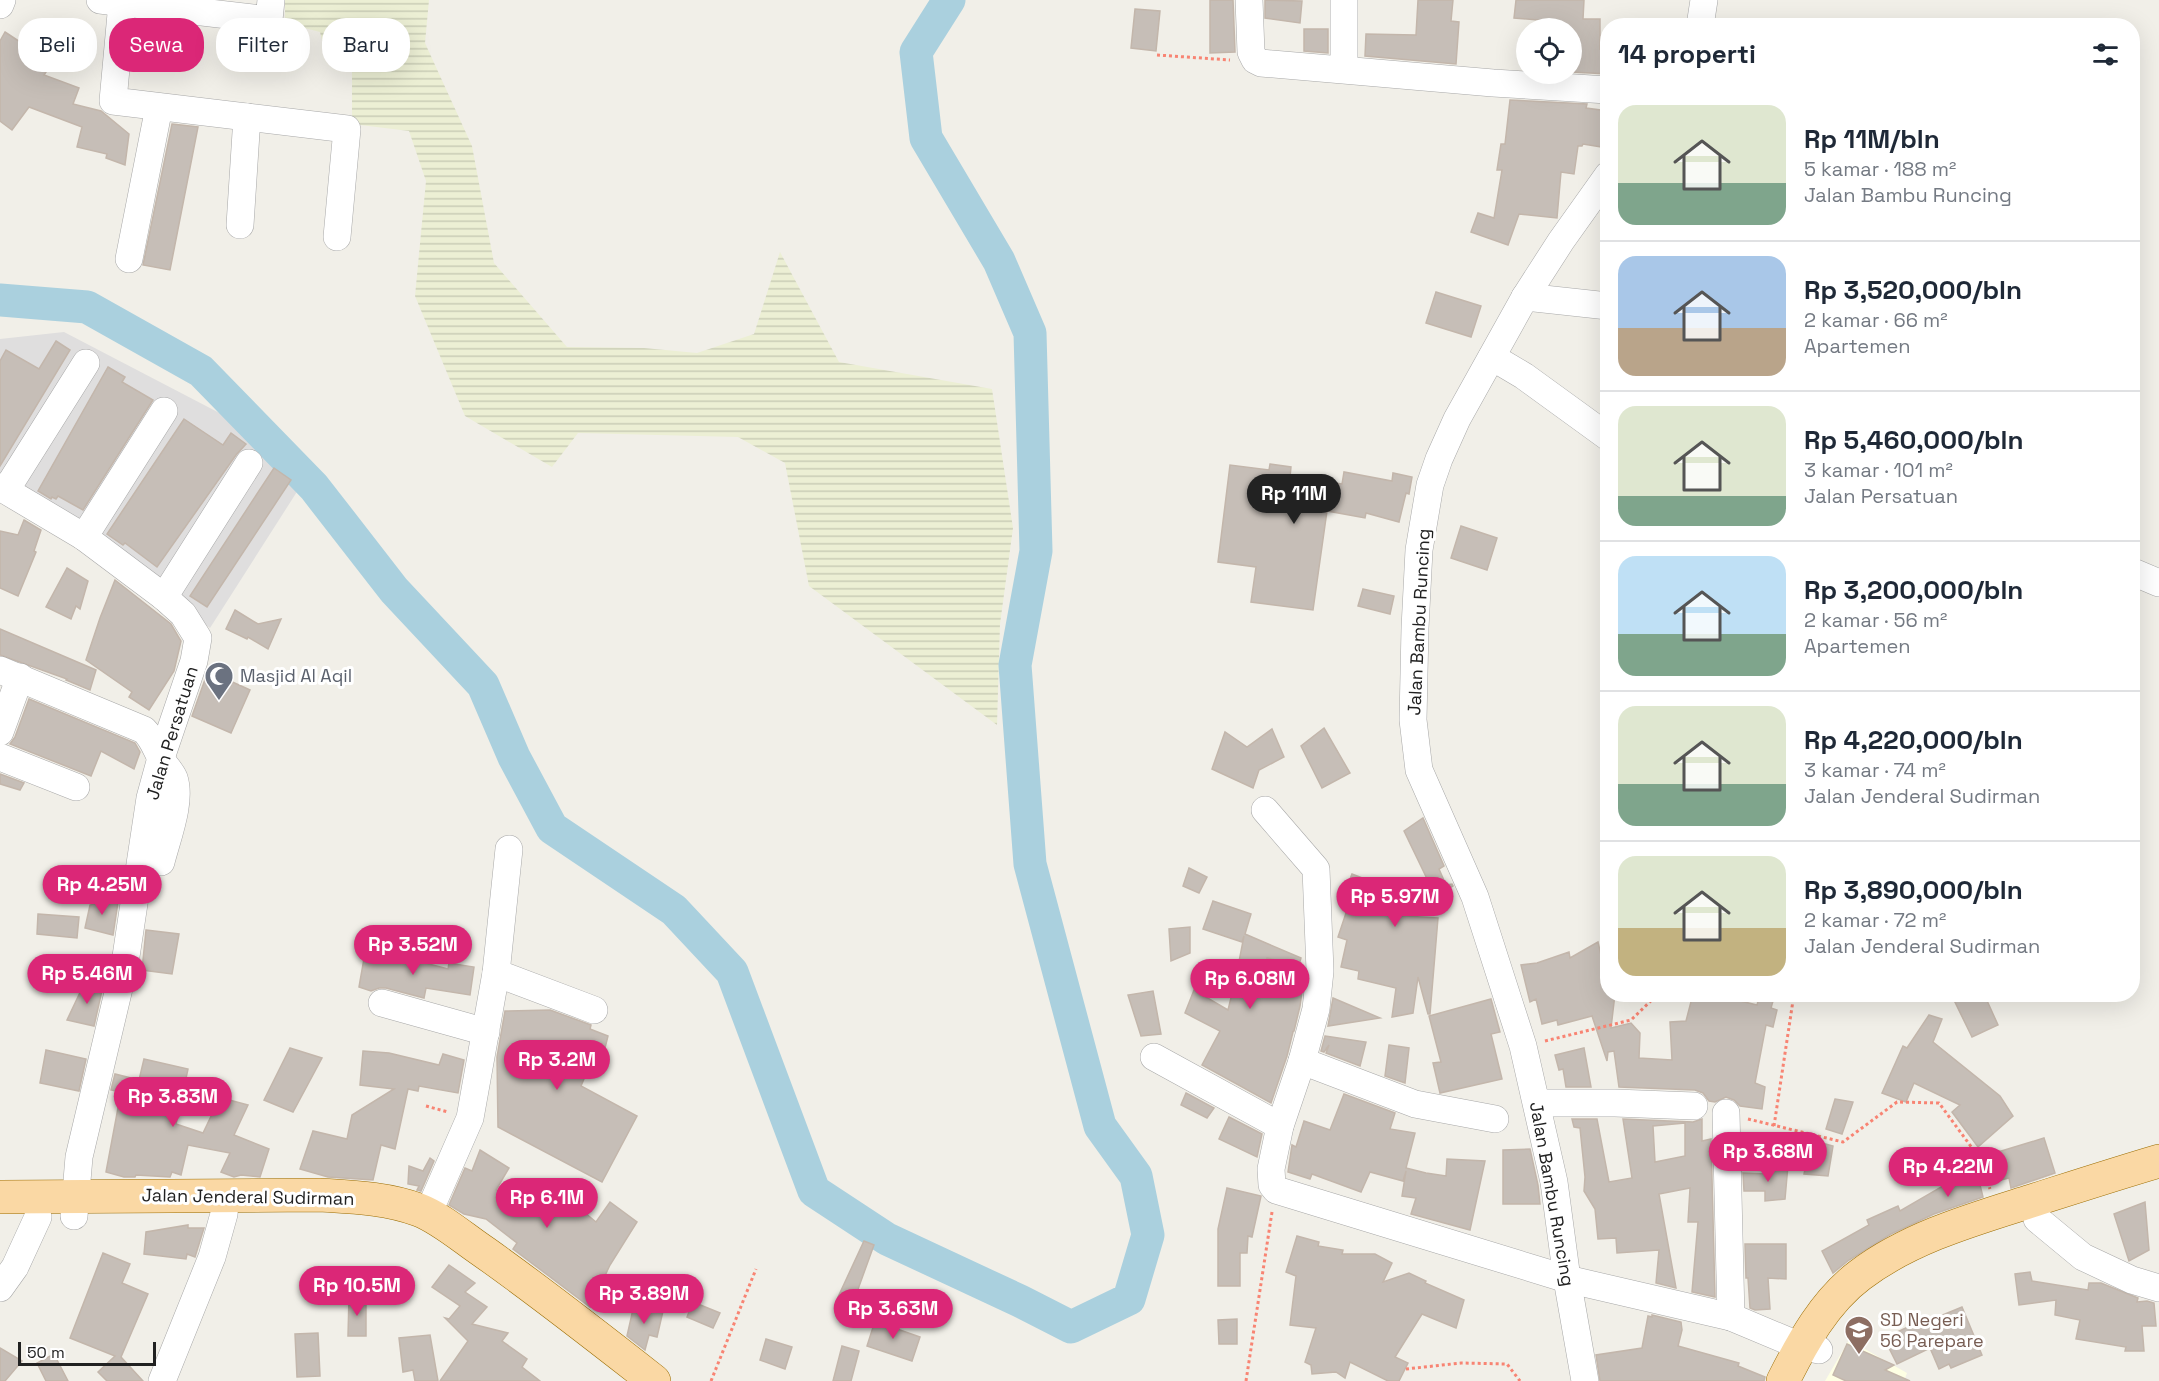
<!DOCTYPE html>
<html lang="id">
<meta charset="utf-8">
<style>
body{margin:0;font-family:"Space Grotesk",sans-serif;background:#f6f6f7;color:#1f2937;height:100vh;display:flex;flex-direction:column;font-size:22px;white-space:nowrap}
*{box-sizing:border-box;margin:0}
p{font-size:20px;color:#747a83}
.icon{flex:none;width:33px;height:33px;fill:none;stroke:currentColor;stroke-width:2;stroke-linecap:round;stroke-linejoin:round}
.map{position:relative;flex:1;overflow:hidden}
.sheet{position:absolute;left:1600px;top:18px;width:540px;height:984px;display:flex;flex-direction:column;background:#fff;border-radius:24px;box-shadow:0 6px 24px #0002}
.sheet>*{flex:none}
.banner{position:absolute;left:18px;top:18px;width:570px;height:54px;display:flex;gap:12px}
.tools{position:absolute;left:1516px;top:18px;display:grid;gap:12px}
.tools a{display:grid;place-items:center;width:66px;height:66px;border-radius:50%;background:#fff;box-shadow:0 6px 24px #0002;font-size:30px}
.scale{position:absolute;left:18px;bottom:15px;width:138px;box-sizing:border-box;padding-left:6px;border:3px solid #212121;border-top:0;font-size:16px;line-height:21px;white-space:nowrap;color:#212121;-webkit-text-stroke:4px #fff;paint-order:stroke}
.price{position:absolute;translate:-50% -51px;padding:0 14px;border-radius:21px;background:#db2777;color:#fff;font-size:20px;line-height:39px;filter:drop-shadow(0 2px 3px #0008)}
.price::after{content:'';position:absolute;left:50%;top:36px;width:18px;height:14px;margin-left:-9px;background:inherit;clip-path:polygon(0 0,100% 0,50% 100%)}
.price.on{background:#222;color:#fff}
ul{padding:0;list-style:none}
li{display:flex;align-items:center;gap:18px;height:150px;padding:0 18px}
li+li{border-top:2px solid #e0e1e3}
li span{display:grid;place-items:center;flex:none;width:168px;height:120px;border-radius:18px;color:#555}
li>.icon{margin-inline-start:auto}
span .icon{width:72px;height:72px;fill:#fffc;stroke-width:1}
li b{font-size:26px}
h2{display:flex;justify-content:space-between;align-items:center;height:72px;padding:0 18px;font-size:26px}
.pill{padding:0 21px;border-radius:24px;background:#fff;box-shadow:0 6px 24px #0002;font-size:21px;line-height:54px}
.pill.on{background:#db2777;color:#fff}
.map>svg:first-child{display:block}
.residential{fill:#dfdede}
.education{fill:#feffe4}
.farmland{fill:url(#farmland-rules)}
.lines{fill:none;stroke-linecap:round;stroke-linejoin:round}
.river{stroke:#aad0de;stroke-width:33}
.building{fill:#c6beb7;stroke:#c3b6ab;stroke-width:1.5;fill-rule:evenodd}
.minor-casing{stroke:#a8a8a8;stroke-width:28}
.major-casing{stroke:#9c6e03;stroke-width:34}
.path{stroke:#f88473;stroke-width:3;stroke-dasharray:3 3;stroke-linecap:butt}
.minor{stroke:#fff;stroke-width:27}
.major{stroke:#fad8a4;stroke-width:33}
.labels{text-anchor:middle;stroke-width:6;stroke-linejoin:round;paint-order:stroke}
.street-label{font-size:18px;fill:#212121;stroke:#fff}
.worship-label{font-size:18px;fill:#5b616d;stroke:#fff;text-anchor:start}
.education-label{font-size:18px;fill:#785e54;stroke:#fff;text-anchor:start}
</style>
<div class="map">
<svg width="2159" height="1381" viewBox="0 0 2159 1381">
<defs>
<pattern id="farmland-rules" width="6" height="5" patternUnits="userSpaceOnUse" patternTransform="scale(1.5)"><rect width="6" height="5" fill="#ecefd4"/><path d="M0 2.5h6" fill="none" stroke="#cacdb6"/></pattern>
</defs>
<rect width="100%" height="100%" fill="#f1efe8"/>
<!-- residential -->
<path class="residential" d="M 64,332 L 231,419 L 300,487 L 210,628 L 61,513 L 0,482 L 0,339 Z"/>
<!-- education -->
<path class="education" d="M 1849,1340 L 1907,1373 L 1904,1381 L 1825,1381 Z"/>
<!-- farmland -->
<path class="farmland" d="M 285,0 L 429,0 L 425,43 L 472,146 L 494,263 L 567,347 L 644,348 L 697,353 L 754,334 L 780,252 L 839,362 L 992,389 L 1013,528 L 1000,624 L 997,725 L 809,586 L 785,463 L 738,437 L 578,433 L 552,467 L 465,416 L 415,296 L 426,181 L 409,131 L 352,124 L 352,68 L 327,62 L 320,32 L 285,23 Z"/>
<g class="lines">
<!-- river -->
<path class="river" d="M 0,300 L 87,307 L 201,371 L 314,487 L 394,590 L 483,685 L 514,757 L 552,828 L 674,910 L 732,972 L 814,1191 L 887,1239 L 1020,1301 L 1071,1327 L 1129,1299 L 1148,1235 L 1136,1176 L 1100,1126 L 1030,864 L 1015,665 L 1036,551 L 1030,333 L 999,261 L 926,138 L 916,52 L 949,0"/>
</g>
<!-- building -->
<g class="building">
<path d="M 1210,0 L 1233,0 L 1235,52 L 1210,53 Z"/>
<path d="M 1265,0 L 1302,1 L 1300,23 L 1265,18 Z"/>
<path d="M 1418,0 L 1453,0 L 1451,21 L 1459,22 L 1456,64 L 1365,56 L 1366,34 L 1416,35 Z"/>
<path d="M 1516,0 L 1584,0 L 1583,19 L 1600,19 L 1600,49 L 1608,50 L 1608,74 L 1572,72 L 1572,28 L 1560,28 L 1560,22 L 1514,18 Z"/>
<path d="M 1135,9 L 1160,11 L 1156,51 L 1131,48 Z"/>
<path d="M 1304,29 L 1328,29 L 1328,53 L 1304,51 Z"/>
<path d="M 5,32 L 52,63 L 44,75 L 79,88 L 73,104 L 101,111 L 129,134 L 125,165 L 106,158 L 107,154 L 77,147 L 82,127 L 29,107 L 12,130 L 0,121 L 0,41 Z"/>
<path d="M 1510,100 L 1587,104 L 1586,108 L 1608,111 L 1608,148 L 1583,144 L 1582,146 L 1578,146 L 1574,174 L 1561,172 L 1557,218 L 1519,214 L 1508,245 L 1471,232 L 1478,213 L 1494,218 L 1502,170 L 1497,170 L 1501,144 L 1505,144 Z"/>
<path d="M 172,124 L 198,127 L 170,270 L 143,265 Z"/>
<path d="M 1436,292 L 1481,306 L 1471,337 L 1426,323 Z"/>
<path d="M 56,341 L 70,350 L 0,466 L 0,361 L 6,350 L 39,369 Z"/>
<path d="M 108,367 L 125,377 L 122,382 L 153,400 L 83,510 L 58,496 L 56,499 L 52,497 L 51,499 L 38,491 Z"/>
<path d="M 184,419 L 223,445 L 231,433 L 246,444 L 236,455 L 157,567 L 125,543 L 123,545 L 107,534 Z"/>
<path d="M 1270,464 L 1291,467 L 1290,477 L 1342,484 L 1344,472 L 1392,481 L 1393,473 L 1412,477 L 1409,494 L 1406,493 L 1399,522 L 1366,513 L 1365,518 L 1327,511 L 1313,610 L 1251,602 L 1256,567 L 1218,562 L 1230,465 L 1269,470 Z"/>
<path d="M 274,468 L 291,480 L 207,607 L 190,596 Z"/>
<path d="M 24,520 L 41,530 L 34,551 L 36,552 L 18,596 L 0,588 L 0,531 L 18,535 Z"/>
<path d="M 1461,526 L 1497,538 L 1487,570 L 1451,558 Z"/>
<path d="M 67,568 L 88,581 L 80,609 L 76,606 L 71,619 L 46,607 Z"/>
<path d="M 115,580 L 171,624 L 181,641 L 174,671 L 149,710 L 129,697 L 132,692 L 86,660 L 100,618 Z"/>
<path d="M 1363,589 L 1394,596 L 1390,614 L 1358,606 Z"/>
<path d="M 235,610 L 258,624 L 281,619 L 268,649 L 248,637 L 247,639 L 226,629 Z"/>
<path d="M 0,629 L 96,670 L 90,690 L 66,680 L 67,679 L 0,655 Z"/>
<path d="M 208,671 L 250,690 L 231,733 L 192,716 Z"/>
<path d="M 29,699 L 135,743 L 140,752 L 134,769 L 101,751 L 91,776 L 10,744 L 15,737 Z"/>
<path d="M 1324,728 L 1350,773 L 1322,788 L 1301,746 Z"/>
<path d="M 1272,729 L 1284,757 L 1259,770 L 1253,788 L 1212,769 L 1225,732 L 1247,747 Z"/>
<path d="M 0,774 L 24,783 L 20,790 L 0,784 Z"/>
<path d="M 1423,818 L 1444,866 L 1439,869 L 1446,885 L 1452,884 L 1453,886 L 1404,916 L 1438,918 L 1430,1014 L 1428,1014 L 1418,977 L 1413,1013 L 1392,1017 L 1396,988 L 1358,979 L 1359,971 L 1341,967 L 1347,940 L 1338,937 L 1349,904 L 1341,902 L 1352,874 L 1383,886 L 1430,885 L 1404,831 Z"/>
<path d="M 1189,868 L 1207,877 L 1199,893 L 1183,886 Z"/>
<path d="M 95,898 L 118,902 L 113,935 L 85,928 L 90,905 L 94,904 Z"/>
<path d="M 1213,901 L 1251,914 L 1245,934 L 1301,958 L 1299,965 L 1267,958 L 1264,968 L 1303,984 L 1300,1006 L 1294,1031 L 1292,1032 L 1293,1032 L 1287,1056 L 1271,1103 L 1202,1065 L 1220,1031 L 1185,1013 L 1194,990 L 1228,1010 L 1235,982 L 1244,936 L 1242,942 L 1203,929 Z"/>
<path d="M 38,914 L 79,917 L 77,938 L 37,934 Z"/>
<path d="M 1190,927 L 1190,953 L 1171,961 L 1169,929 Z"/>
<path d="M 146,930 L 179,934 L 172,974 L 142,970 Z"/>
<path d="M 1598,942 L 1605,973 L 1608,972 L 1608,994 L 1615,994 L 1611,1028 L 1631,1023 L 1640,1033 L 1639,1058 L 1672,1060 L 1670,1022 L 1686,1021 L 1693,994 L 1712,994 L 1757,1005 L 1760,994 L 1775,994 L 1771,1008 L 1777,1010 L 1773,1027 L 1766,1025 L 1755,1083 L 1765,1087 L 1762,1109 L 1740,1106 L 1734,1100 L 1726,1097 L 1715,1102 L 1709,1101 L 1703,1093 L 1695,1090 L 1619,1087 L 1614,1051 L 1608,1052 L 1607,1061 L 1592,1016 L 1558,1025 L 1557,1020 L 1542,1024 L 1536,999 L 1530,1002 L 1521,965 L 1537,963 L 1569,952 L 1570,958 Z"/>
<path d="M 366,947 L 401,961 L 402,957 L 448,969 L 449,963 L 474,967 L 470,995 L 426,988 L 424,998 L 386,988 L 379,988 L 371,991 L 359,987 Z"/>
<path d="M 84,984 L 103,986 L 94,1026 L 67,1020 Z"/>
<path d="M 1153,991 L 1161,1034 L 1141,1036 L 1128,995 Z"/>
<path d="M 1951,994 L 1984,994 L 1998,1025 L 1972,1037 Z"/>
<path d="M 1333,998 L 1380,1018 L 1328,1026 Z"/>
<path d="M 1491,999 L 1500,1032 L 1491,1034 L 1502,1079 L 1440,1093 L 1433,1063 L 1441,1062 L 1429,1016 Z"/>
<path d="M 550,1010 L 591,1025 L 590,1029 L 608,1036 L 603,1056 L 595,1053 L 581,1086 L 637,1116 L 602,1182 L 498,1127 L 497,1057 L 505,1011 Z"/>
<path d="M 1929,1015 L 1942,1019 L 1933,1042 L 2000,1096 L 2013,1116 L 1978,1147 L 1952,1112 L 1960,1105 L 1914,1083 L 1906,1102 L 1882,1093 L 1903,1046 L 1907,1048 Z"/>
<path d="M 1325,1036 L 1366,1042 L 1360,1066 L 1326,1053 L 1329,1045 L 1324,1052 L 1321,1051 Z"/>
<path d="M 1389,1045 L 1409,1048 L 1405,1083 L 1385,1076 Z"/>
<path d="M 290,1048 L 322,1058 L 293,1112 L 264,1100 Z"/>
<path d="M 1584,1048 L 1591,1087 L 1566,1087 L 1563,1069 L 1559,1070 L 1555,1055 Z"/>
<path d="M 46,1050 L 86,1059 L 79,1091 L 40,1083 Z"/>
<path d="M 363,1051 L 389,1053 L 439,1065 L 443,1054 L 464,1060 L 458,1093 L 419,1086 L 418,1091 L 408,1089 L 395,1149 L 381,1145 L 373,1180 L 328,1177 L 300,1169 L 313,1131 L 347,1139 L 352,1115 L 394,1089 L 360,1085 Z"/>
<path d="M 144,1059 L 188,1069 L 176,1124 L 203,1133 L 214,1110 L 218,1097 L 248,1105 L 234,1135 L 269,1149 L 260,1177 L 241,1175 L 234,1177 L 221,1172 L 230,1153 L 188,1145 L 181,1175 L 172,1172 L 170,1177 L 136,1175 L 135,1177 L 124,1177 L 106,1172 L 121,1092 L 111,1090 L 115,1074 L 139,1080 Z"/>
<path d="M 1186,1093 L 1214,1108 L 1207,1118 L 1181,1105 Z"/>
<path d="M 1344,1094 L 1395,1113 L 1390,1129 L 1415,1133 L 1406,1168 L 1426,1173 L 1446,1176 L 1447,1159 L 1485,1161 L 1470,1230 L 1411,1214 L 1416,1198 L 1402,1196 L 1406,1171 L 1403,1181 L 1370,1172 L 1361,1192 L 1312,1174 L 1310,1179 L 1288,1172 L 1292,1145 L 1296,1147 L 1304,1121 L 1330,1130 Z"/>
<path d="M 1835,1099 L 1853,1102 L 1842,1134 L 1826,1129 Z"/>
<path d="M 1229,1117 L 1262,1134 L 1257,1157 L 1219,1139 Z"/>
<path d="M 1572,1119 L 1597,1119 L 1609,1182 L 1632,1178 L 1623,1119 L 1693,1122 L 1702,1119 L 1702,1141 L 1711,1139 L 1715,1297 L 1692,1292 L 1698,1222 L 1688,1222 L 1690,1188 L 1659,1194 L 1676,1288 L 1656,1283 L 1659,1250 L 1617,1253 L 1616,1238 L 1598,1239 L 1595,1209 L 1584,1191 L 1585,1177 L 1580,1128 L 1574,1127 ZM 1685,1123 L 1685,1156 L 1655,1162 L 1653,1126 Z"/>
<path d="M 2044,1138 L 2055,1173 L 2011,1188 L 2009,1178 L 1980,1185 L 1983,1197 L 1934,1214 L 1891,1234 L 1849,1260 L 1833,1273 L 1822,1251 L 1869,1225 L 1867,1220 L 1898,1206 L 1900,1211 L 1950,1182 L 1948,1174 L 1994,1167 L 1985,1156 Z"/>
<path d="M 1811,1140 L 1833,1146 L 1828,1176 L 1804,1174 Z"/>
<path d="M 1530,1149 L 1538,1185 L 1540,1204 L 1503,1204 L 1503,1150 Z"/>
<path d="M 480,1150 L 509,1168 L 496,1190 L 531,1209 L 533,1205 L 538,1208 L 555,1188 L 596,1222 L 610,1202 L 637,1222 L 610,1265 L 590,1307 L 513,1249 L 517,1243 L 486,1219 L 464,1214 L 449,1205 L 465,1168 L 472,1171 Z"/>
<path d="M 430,1158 L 434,1161 L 421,1191 L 417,1190 L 419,1186 L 408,1184 L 409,1166 L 423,1171 Z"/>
<path d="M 1788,1165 L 1785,1199 L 1765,1201 L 1765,1191 L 1744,1191 L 1743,1173 L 1766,1174 L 1767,1167 Z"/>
<path d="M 1227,1188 L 1261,1196 L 1252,1237 L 1248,1236 L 1247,1253 L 1240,1253 L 1240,1286 L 1218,1286 L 1218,1229 Z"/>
<path d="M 2145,1202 L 2149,1250 L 2129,1261 L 2114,1214 Z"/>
<path d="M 188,1225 L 188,1228 L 204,1228 L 195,1257 L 187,1254 L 186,1259 L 144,1254 L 146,1232 Z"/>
<path d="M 1297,1236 L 1319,1242 L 1318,1246 L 1343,1250 L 1342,1254 L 1375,1254 L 1392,1263 L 1383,1282 L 1409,1273 L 1426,1281 L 1425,1283 L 1464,1300 L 1456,1328 L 1422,1314 L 1395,1357 L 1408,1363 L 1399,1381 L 1388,1381 L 1350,1362 L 1345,1378 L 1336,1372 L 1312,1374 L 1311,1365 L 1305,1362 L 1316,1328 L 1290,1325 L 1296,1276 L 1286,1272 Z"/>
<path d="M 864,1241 L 874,1245 L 853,1303 L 838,1297 Z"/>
<path d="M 1745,1244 L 1786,1244 L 1786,1279 L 1768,1278 L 1770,1309 L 1755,1310 L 1750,1308 L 1748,1278 L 1746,1278 Z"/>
<path d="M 103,1253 L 130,1264 L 122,1283 L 148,1294 L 121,1357 L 143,1381 L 107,1381 L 98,1372 L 115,1356 L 70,1338 Z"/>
<path d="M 449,1265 L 475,1283 L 465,1292 L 487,1307 L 472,1324 L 508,1333 L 502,1341 L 527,1359 L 522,1367 L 540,1381 L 440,1381 L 468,1341 L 445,1318 L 449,1319 L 460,1306 L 432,1287 Z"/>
<path d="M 2030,1272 L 2032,1281 L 2088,1290 L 2089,1283 L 2101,1283 L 2138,1298 L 2137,1302 L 2147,1301 L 2154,1303 L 2156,1326 L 2142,1326 L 2144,1351 L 2125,1351 L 2126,1347 L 2076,1339 L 2080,1320 L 2055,1315 L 2056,1300 L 2019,1305 L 2015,1274 Z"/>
<path d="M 349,1297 L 366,1298 L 366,1336 L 348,1336 Z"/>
<path d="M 693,1302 L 720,1313 L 713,1328 L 687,1317 Z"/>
<path d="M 634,1305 L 663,1311 L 657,1337 L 649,1335 L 645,1350 L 627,1336 Z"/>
<path d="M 1962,1307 L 1982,1355 L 1951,1368 L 1949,1364 L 1939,1369 L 1930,1348 L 1897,1364 L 1884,1338 L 1910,1326 L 1911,1328 Z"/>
<path d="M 1652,1315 L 1681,1322 L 1682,1330 L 1678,1346 L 1739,1363 L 1738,1366 L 1765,1377 L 1764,1381 L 1600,1381 L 1596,1355 L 1642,1348 L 1648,1316 L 1652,1317 Z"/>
<path d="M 876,1318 L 899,1324 L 897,1329 L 920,1337 L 912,1361 L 867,1346 Z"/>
<path d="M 1237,1319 L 1237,1344 L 1219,1344 L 1218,1320 Z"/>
<path d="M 318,1333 L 320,1376 L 297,1377 L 295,1334 Z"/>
<path d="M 430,1335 L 438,1381 L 415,1381 L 413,1370 L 403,1372 L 399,1338 Z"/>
<path d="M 766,1339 L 792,1347 L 785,1369 L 760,1360 Z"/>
<path d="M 1847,1344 L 1894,1365 L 1885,1370 L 1910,1381 L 1846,1381 L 1833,1375 Z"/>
<path d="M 842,1346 L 859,1351 L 851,1381 L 833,1381 Z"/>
<path d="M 0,1348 L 22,1361 L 5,1381 L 0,1381 Z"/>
<path d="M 54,1354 L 68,1381 L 46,1381 L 37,1363 Z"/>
</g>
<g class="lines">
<!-- minor casing -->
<g class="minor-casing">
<g id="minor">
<path d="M 100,0 L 269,20 L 271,0"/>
<path d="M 1249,0 L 1251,52 L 1255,60 L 1261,63 L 1493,83 L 1608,90"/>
<path d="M 1344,0 L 1344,69"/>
<path d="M 122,3 L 113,101 L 347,129 L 337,237"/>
<path d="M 0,5 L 2,0"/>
<path d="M 1700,26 L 1704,0"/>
<path d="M 240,225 L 247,117"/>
<path d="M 129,259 L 159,107"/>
<path d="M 1525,297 L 1608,306"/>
<path d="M 1492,357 L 1524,376 L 1608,437"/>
<path d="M 0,487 L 84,537 L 164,597 L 183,614 L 198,638 L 194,661 L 161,758 L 150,798 L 125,963 L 79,1157 L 74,1216"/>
<path d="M 6,490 L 86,363"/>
<path d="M 84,537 L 164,411"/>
<path d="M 2133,572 L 2159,583"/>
<path d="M 164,597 L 249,463"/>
<path d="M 0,670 L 144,730 C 153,739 155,747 161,758 C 164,765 171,771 174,778 C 182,801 167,838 161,862"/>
<path d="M 0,732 L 20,677"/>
<path d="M 0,757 L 76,787"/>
<path d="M 1265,810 L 1316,869 L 1320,971 L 1316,1009 L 1302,1061 L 1280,1126 L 1271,1169 L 1272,1185 L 1276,1190 L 1567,1279 L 1731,1317 L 1800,1346 L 1819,1350"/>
<path d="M 496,973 L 594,1010"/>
<path d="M 382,1003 L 486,1032"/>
<path d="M 1154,1057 L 1280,1126"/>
<path d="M 1302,1061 L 1415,1104 L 1495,1119"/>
<path d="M 1537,1103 L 1615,1103 L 1694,1106"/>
<path d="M 1726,1113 L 1731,1317"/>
<path d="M 428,1214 L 470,1118 L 496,973 L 509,849"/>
<path d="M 2037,1219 L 2083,1257 L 2132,1280 L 2159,1288"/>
<path d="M 0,1288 L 15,1267 L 38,1217"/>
<path d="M 162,1381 L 212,1257 L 224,1214 L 226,1195"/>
<path d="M 1585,1381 L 1567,1279 L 1554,1182 L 1523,1046 L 1475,897 L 1419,770 L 1413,720 L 1415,628 L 1419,550 L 1430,485 L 1439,459 L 1457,419 L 1525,297 L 1561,241 L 1608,175"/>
</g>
</g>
<!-- major casing -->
<g class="major-casing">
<g id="major">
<path d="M 0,1197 L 320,1195 C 353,1197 387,1198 419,1210 C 442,1219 463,1238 484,1252 C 542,1293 598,1337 654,1381"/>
<path d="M 1783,1381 C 1802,1343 1825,1301 1860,1275 C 1909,1238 1971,1220 2028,1202 C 2072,1188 2115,1174 2159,1161"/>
</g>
</g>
<!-- path -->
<g class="path">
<path d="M 1157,55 L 1230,60"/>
<path d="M 1545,1041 L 1631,1020 L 1658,994"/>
<path d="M 426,1106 L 448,1112"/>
<path d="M 1748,1119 L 1843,1142 L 1897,1102 L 1939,1103 L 1978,1156 L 1990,1189"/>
<path d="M 1774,1126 L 1794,994"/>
<path d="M 1406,1369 L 1461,1363 L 1507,1364 L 1520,1381"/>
<path d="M 711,1381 L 756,1269"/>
<path d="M 1246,1381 L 1272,1212"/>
</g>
<!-- minor -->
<use href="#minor" class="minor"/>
<!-- major -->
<use href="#major" class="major"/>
</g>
<!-- icons -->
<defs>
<g id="mosque-pin" transform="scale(1.5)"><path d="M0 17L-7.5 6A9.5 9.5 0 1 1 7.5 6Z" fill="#6b7280" stroke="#fff"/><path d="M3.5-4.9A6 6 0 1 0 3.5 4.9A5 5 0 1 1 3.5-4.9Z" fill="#fff"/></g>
<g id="school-pin" transform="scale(1.5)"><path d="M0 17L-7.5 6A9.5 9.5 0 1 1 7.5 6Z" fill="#8d6e63" stroke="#fff"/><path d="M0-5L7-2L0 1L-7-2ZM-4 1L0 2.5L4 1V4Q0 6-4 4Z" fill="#fff"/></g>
</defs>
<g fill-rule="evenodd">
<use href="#mosque-pin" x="219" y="676"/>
<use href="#school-pin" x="1859" y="1330"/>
</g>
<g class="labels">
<!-- street labels -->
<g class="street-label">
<text transform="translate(1419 622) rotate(-87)" y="6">Jalan Bambu Runcing</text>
<text transform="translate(172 733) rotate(-73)" y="6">Jalan Persatuan</text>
<text transform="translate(1552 1194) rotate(80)" y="6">Jalan Bambu Runcing</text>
<text transform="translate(248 1197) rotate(1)" y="6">Jalan Jenderal Sudirman</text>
</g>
<!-- worship labels -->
<g class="worship-label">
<text x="240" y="682">Masjid Al Aqil</text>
</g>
<!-- education labels -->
<g class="education-label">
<text x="1880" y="1326">SD Negeri<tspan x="1880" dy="21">56 Parepare</tspan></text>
</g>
</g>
</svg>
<div class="tools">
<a><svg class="icon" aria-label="locate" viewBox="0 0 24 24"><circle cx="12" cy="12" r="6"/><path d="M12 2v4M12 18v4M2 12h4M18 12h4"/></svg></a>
</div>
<div class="scale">50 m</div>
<b class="price on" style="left:1294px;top:525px">Rp 11M</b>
<b class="price" style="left:102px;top:916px">Rp 4.25M</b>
<b class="price" style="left:1395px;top:928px">Rp 5.97M</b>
<b class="price" style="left:413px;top:976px">Rp 3.52M</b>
<b class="price" style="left:87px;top:1005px">Rp 5.46M</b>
<b class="price" style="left:1250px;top:1010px">Rp 6.08M</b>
<b class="price" style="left:557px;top:1091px">Rp 3.2M</b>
<b class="price" style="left:173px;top:1128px">Rp 3.83M</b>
<b class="price" style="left:1768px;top:1183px">Rp 3.68M</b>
<b class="price" style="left:1948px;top:1198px">Rp 4.22M</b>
<b class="price" style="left:547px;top:1229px">Rp 6.1M</b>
<b class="price" style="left:357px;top:1317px">Rp 10.5M</b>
<b class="price" style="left:644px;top:1325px">Rp 3.89M</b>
<b class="price" style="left:893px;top:1340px">Rp 3.63M</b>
<div class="banner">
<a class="pill">Beli</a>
<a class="pill on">Sewa</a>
<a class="pill">Filter</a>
<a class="pill">Baru</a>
</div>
<section class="sheet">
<h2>14 properti<svg class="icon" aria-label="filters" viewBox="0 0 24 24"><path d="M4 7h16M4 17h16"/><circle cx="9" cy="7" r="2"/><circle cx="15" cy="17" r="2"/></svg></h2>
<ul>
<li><span style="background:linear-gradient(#dfe7d0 65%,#7fa58c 0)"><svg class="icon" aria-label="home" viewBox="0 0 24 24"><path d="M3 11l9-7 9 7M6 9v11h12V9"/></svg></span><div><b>Rp 11M/bln</b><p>5 kamar · 188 m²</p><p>Jalan Bambu Runcing</p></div></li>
<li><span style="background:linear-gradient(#a9c7e8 60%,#b9a48a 0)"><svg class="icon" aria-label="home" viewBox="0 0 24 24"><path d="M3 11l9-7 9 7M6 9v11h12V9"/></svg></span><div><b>Rp 3,520,000/bln</b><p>2 kamar · 66 m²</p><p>Apartemen</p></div></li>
<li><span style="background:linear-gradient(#dfe7d0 75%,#7fa58c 0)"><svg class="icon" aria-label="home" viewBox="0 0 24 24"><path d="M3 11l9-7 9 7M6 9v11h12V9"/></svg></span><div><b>Rp 5,460,000/bln</b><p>3 kamar · 101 m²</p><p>Jalan Persatuan</p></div></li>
<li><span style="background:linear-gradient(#bfe0f5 65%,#7fa58c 0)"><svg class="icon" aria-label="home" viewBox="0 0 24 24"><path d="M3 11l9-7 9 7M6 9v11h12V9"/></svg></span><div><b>Rp 3,200,000/bln</b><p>2 kamar · 56 m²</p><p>Apartemen</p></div></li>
<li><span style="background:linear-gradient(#dfe7d0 65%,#7fa58c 0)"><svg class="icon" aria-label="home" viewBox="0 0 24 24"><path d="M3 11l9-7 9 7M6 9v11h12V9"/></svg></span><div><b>Rp 4,220,000/bln</b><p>3 kamar · 74 m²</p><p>Jalan Jenderal Sudirman</p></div></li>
<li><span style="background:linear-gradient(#dfe7d0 60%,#c2b280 0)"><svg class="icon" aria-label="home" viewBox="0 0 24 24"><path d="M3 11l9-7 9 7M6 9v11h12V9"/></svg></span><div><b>Rp 3,890,000/bln</b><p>2 kamar · 72 m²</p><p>Jalan Jenderal Sudirman</p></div></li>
</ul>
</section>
</div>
